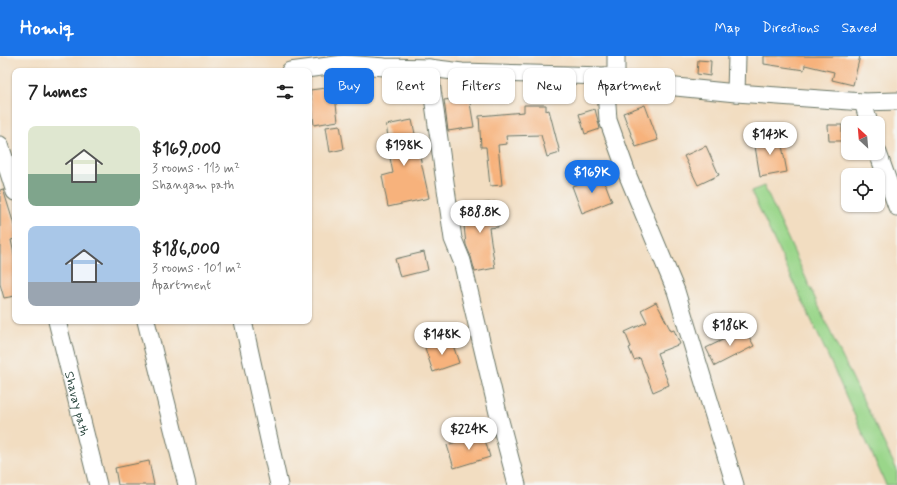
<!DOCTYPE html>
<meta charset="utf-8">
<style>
body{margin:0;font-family:Mynerve,sans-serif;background:#f6f6f6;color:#222;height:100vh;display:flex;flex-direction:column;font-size:15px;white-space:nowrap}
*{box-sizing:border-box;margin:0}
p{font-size:13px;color:#767676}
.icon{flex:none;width:22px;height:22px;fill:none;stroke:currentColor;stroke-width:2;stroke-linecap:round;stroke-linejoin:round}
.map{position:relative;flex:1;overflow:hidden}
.panel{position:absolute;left:12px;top:12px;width:300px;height:256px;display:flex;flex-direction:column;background:#fff;border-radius:8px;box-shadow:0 1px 3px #0004}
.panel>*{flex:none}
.guide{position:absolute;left:324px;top:12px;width:380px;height:36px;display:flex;gap:8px}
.needle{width:26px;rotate:334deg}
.buttons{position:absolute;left:841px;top:60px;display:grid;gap:8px}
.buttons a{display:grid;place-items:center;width:44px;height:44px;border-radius:8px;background:#fff;box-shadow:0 1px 3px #0004;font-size:20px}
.price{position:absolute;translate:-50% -34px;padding:0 9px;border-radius:14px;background:#fff;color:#222;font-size:13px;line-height:26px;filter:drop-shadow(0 1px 2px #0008)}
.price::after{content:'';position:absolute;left:50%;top:24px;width:12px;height:9px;margin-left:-6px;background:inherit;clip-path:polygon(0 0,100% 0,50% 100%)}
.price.active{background:#1a73e8;color:#fff}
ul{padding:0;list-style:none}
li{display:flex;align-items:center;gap:12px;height:100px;padding:0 16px}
li span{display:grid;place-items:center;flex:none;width:112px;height:80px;border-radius:8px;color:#555}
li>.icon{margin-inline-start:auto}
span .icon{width:48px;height:48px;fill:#fffc;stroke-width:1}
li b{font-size:17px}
h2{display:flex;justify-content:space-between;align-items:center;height:48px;padding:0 16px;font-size:17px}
.tag{padding:0 14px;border-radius:8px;background:#fff;box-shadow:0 1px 3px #0004;font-size:14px;line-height:36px}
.tag.active{background:#1a73e8;color:#fff}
header{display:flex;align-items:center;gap:24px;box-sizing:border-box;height:56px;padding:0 20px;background:#1a73e8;color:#fff}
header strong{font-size:19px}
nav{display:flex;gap:22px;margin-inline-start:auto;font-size:14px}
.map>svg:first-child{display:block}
.green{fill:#9ad68a;stroke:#5c8a5f}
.building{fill:#f7b27b}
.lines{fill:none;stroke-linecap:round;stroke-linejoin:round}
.minor-casing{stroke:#697565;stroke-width:19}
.minor{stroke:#fff;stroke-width:17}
.labels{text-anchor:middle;stroke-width:3.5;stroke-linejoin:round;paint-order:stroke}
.street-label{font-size:13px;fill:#1f3d34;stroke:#f6f6f2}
</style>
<header>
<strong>Homiq</strong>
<nav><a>Map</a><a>Directions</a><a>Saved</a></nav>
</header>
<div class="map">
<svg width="897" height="429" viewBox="0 0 897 429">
<rect width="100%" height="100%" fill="#f6f6f2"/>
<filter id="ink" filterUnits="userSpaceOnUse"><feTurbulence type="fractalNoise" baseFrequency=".025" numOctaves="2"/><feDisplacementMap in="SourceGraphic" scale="8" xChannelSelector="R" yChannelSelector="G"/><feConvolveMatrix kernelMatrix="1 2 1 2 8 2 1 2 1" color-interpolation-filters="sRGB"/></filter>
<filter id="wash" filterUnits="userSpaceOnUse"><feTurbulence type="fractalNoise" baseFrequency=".012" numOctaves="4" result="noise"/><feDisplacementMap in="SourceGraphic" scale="16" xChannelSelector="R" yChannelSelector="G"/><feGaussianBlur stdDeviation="0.9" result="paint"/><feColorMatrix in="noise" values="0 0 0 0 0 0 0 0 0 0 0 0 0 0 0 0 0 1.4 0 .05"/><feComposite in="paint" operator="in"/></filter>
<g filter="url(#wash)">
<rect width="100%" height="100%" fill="#f2ddc1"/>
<!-- green -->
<path class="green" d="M 764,130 L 834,284 L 897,414 L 897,429 L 886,429 L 822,287 L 751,135 Z"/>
<g id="blocks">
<!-- building -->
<g class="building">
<path d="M 764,0 L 860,0 L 853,29 L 832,24 L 834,16 L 805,9 L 804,14 L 764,8 Z"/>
<path d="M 698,4 L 711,5 L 710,20 L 697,18 Z"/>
<path d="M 334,31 L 338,65 L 314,69 L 310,34 Z"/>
<path d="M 469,41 L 474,71 L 448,75 L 444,44 Z"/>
<path d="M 524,49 L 546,49 L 546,55 L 549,54 L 560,97 L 547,101 L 541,79 L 506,80 L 507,88 L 498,89 L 502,129 L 490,130 L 486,91 L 481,91 L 479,60 L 524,56 Z"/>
<path d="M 645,49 L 658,84 L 636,91 L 623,57 Z"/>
<path d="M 595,53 L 600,73 L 585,78 L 579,58 Z"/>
<path d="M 412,64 L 429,142 L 388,151 L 382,120 L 393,117 L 389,97 L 391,97 L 386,69 Z"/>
<path d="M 340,69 L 344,93 L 330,96 L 326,71 Z"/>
<path d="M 828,69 L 842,69 L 842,85 L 829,85 Z"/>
<path d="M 780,79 L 787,116 L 760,121 L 754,84 Z"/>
<path d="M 706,90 L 719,119 L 698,129 L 684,100 Z"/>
<path d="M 602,119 L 612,145 L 582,157 L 572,130 Z"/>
<path d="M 3,133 L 15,172 L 15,183 L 11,184 L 15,203 L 15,240 L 4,242 L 0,228 L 0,134 Z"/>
<path d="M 495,146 L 498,171 L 489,172 L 495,212 L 475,216 L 471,201 L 466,189 L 462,150 Z"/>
<path d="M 424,196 L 428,214 L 400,221 L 395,203 Z"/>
<path d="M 656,246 L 671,275 L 674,274 L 680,288 L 657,297 L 669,329 L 653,336 L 640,302 L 634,304 L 629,292 L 631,291 L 625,276 L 647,266 L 641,254 Z"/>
<path d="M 745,273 L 754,290 L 715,310 L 706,292 Z"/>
<path d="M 451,283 L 459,307 L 433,316 L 425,292 Z"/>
<path d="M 483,377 L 490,401 L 454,412 L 447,389 Z"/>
<path d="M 149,405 L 154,429 L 118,429 L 115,412 Z"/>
</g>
</g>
</g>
<g filter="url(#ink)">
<use href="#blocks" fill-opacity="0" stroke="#697565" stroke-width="1"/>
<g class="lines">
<!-- minor casing -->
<g class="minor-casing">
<g id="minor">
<path d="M 616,0 L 616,25"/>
<path d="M 429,12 L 453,183 L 462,205 L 498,357 L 517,429"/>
<path d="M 290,15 L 344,8 L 385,11 L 429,12 L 462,16 L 605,20 L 616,25 L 736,37 L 863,46 L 897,45"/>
<path d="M 605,20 L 608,64 L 628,120 L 676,235 L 735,429"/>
<path d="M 736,37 L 737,0"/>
<path d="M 863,46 L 869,67"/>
<path d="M 0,89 L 15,136"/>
<path d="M 878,97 L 897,151"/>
<path id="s1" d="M 57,265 L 98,429"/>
<path d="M 146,265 L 187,429"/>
<path d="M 243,265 L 279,429"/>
</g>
</g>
<!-- minor -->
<use href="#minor" class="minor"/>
</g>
</g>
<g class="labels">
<!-- street labels -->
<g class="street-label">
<text dy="5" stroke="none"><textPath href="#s1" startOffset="85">Shavay path</textPath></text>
</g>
</g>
</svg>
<div class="buttons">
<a><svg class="needle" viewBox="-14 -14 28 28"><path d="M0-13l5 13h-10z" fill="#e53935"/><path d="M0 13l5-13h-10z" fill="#767676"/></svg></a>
<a><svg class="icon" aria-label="locate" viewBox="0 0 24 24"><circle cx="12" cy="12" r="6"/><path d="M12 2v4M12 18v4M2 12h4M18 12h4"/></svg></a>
</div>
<b class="price" style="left:770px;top:100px">$143K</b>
<b class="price" style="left:404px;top:111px">$198K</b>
<b class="price active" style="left:592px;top:138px">$169K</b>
<b class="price" style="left:480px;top:178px">$88.8K</b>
<b class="price" style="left:730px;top:291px">$186K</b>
<b class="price" style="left:442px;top:300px">$148K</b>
<b class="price" style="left:469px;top:395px">$224K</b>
<div class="guide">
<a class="tag active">Buy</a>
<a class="tag">Rent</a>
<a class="tag">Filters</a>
<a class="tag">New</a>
<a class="tag">Apartment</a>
</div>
<section class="panel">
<h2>7 homes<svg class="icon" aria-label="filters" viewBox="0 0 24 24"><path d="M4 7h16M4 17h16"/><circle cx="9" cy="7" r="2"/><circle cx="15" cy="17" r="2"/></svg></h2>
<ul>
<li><span style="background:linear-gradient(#dfe7d0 60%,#7fa58c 0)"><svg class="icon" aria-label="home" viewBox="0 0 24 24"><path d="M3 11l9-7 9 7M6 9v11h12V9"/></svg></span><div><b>$169,000</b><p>3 rooms · 113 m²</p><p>Shangam path</p></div></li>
<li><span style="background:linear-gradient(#a9c7e8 70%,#9aa5b1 0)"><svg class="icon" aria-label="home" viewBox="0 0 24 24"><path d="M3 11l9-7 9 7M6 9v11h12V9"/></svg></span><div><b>$186,000</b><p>3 rooms · 101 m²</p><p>Apartment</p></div></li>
</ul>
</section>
</div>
